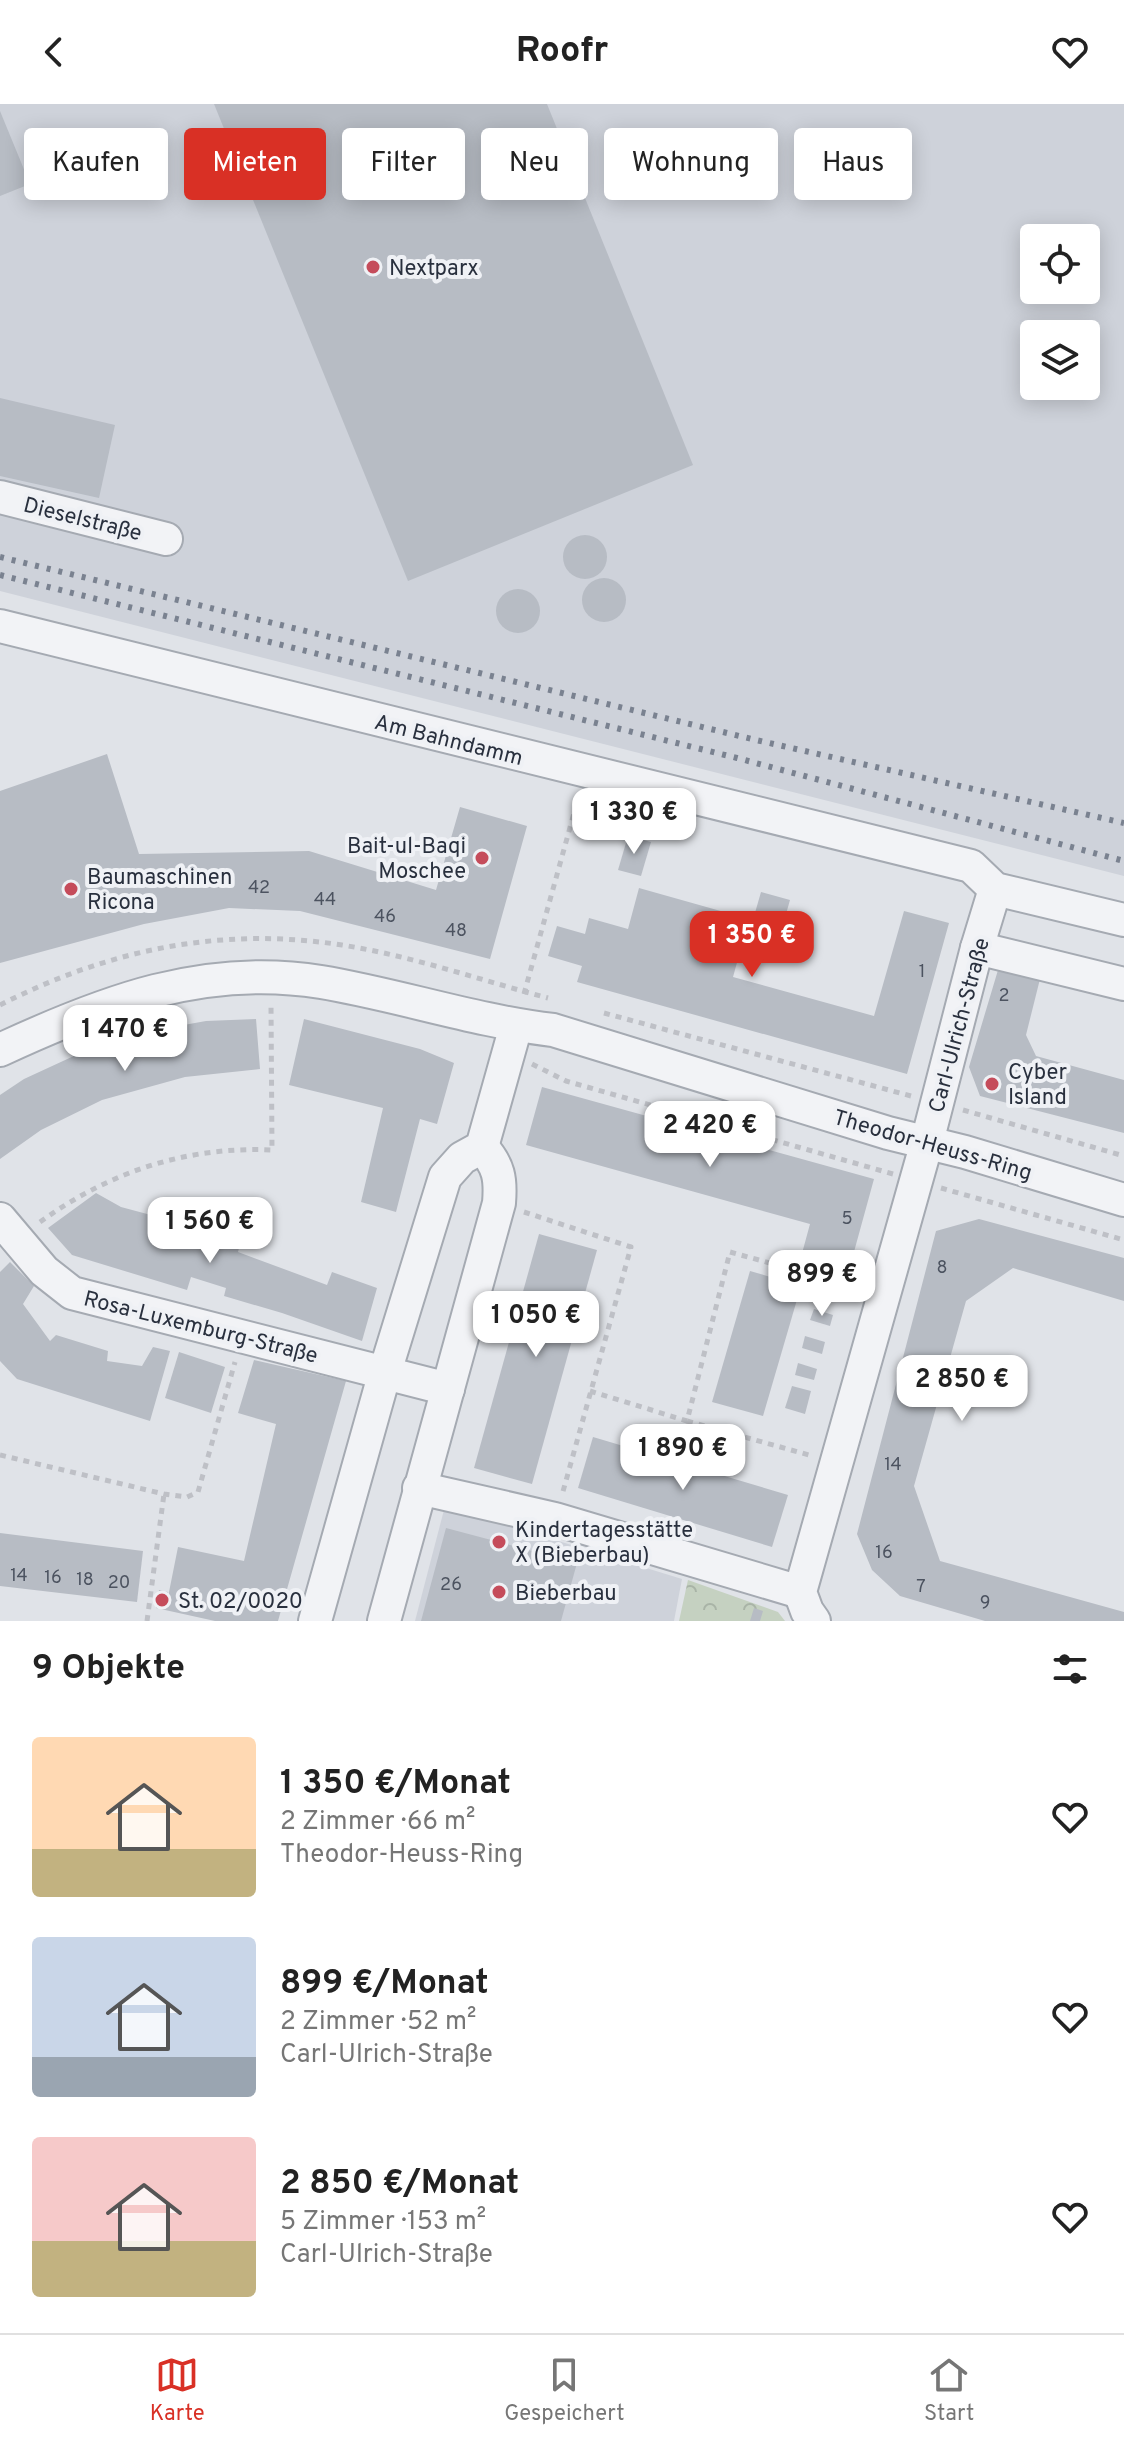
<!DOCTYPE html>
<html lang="de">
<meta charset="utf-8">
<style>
body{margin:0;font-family:Overpass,sans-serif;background:#f6f6f6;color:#222;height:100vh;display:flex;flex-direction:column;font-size:30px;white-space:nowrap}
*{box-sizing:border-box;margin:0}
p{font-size:26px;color:#767676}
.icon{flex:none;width:44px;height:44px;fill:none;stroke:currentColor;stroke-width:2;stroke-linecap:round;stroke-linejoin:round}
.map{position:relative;height:1517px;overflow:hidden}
.drawer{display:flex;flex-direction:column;background:#fff;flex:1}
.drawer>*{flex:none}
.hud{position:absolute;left:24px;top:24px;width:1076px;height:72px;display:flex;gap:16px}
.tools{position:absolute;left:1020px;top:120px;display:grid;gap:16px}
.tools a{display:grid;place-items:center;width:80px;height:80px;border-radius:8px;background:#fff;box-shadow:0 4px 20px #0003;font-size:40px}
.price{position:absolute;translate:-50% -68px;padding:0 18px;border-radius:16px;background:#fff;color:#222;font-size:26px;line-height:52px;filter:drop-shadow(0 2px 4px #0008)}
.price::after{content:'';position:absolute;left:50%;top:48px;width:24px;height:18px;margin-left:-12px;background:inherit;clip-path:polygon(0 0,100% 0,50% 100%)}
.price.current{background:#d93025;color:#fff}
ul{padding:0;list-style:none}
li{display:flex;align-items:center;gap:24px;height:200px;padding:0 32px}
li span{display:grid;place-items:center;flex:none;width:224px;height:160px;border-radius:8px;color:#555}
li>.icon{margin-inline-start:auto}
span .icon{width:96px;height:96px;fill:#fffc;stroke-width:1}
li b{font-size:34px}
h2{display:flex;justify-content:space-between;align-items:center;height:96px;padding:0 32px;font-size:34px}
.tag{padding:0 28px;border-radius:8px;background:#fff;box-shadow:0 4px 20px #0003;font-size:28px;line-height:72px}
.tag.current{background:#d93025;color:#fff}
header{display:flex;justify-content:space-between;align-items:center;height:104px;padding:0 32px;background:#fff;font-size:36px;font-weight:700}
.tabs{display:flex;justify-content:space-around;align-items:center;height:112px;border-top:2px solid #e0e0e0;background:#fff;font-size:22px;color:#767676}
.tabs a{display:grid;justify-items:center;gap:4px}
.tabs .current{color:#d93025}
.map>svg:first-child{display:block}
.built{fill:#ced2da;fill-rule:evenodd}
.forest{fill:url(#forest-crowns)}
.building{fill:#b7bcc4}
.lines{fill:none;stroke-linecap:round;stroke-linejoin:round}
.minor-casing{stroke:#a5aab2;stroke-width:36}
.path{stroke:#bec0c6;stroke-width:5;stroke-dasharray:6 6;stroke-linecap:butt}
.minor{stroke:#f2f3f6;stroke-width:32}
.rail{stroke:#7a8290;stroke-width:6;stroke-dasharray:4 8;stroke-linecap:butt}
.poi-dot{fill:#c54c5b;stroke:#eff1f5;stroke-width:3}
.labels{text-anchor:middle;stroke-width:8;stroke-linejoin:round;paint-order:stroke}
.number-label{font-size:18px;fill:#4c5360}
.poi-label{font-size:22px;fill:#29303e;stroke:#eff1f5;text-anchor:start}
.street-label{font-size:22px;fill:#29303e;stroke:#eff1f5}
</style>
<header><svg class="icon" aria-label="back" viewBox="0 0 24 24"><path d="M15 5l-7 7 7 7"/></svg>Roofr<svg class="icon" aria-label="heart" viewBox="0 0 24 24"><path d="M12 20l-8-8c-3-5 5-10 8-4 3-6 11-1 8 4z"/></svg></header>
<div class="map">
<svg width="1124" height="1517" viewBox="0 0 1124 1517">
<defs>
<pattern id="forest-crowns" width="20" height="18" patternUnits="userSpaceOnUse" patternTransform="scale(2)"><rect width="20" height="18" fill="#c5d1c1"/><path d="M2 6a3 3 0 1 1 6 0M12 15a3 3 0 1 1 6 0" fill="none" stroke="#a9b4a7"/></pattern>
</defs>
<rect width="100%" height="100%" fill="#e0e3e8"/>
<!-- built -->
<g class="built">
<path d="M 0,0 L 1124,0 L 1124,772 L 0,487 ZM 1034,134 L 1086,134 L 1086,186 L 1034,186 ZM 1034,230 L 1086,230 L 1086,282 L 1034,282 Z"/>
<path d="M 445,1402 L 682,1475 L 674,1517 L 415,1517 Z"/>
</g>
<!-- forest -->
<path class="forest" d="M 688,1476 L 778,1508 L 785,1517 L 679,1517 Z"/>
<!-- building -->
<g class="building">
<path d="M 214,0 L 547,0 L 693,361 L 408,477 Z"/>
<path d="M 0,7 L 30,80 L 0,92 Z"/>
<path d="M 0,294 L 115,321 L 99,394 L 0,372 Z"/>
<circle cx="585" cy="453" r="22"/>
<circle cx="604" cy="496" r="22"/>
<circle cx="518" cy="507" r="22"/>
<path d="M 107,650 L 139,750 L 309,747 L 436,786 L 460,703 L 527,722 L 490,855 L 300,807 L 229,804 L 144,820 L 0,859 L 0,687 Z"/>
<path d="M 628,732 L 651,738 L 641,772 L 618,766 Z"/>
<path d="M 639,784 L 749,815 L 733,873 L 874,912 L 904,807 L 949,819 L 907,970 L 577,878 L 582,862 L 548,852 L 557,822 L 585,830 L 589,814 L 628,825 Z"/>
<path d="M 761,788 L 790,796 L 775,849 L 746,840 Z"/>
<path d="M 1001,856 L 1042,867 L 1026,931 L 1036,952 L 1124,976 L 1124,1029 L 980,992 L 969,963 Z"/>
<path d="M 256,915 L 260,965 L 185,973 L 102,996 L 41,1026 L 0,1055 L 0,991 L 24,975 L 76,951 L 167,924 L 206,917 Z"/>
<path d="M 304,915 L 420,945 L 454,959 L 437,1020 L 420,1015 L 396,1108 L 361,1098 L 383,1004 L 289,981 Z"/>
<path d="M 542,983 L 874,1075 L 849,1166 L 801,1153 L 810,1120 L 526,1041 Z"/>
<path d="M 96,1089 L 121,1103 L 162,1114 L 161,1121 L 198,1134 L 203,1122 L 242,1132 L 238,1148 L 327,1181 L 332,1168 L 377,1184 L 362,1237 L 282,1209 L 224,1192 L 226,1184 L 191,1173 L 187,1186 L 72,1151 L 48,1124 Z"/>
<path d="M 979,1115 L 1124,1154 L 1124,1197 L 1013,1164 L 966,1197 L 914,1382 L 940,1457 L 1124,1508 L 1124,1517 L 985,1517 L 900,1492 L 872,1466 L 857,1430 L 936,1127 Z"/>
<path d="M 539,1130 L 597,1146 L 532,1380 L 474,1364 Z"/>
<path d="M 10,1158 L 34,1182 L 23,1200 L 50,1237 L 56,1231 L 108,1247 L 107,1257 L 142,1262 L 153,1243 L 170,1247 L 150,1317 L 17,1275 L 0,1257 L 0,1168 Z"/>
<path d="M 750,1167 L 801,1182 L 763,1312 L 712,1298 Z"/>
<path d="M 814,1205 L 833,1211 L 830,1222 L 810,1216 Z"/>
<path d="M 805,1232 L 825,1238 L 822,1250 L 802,1244 Z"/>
<path d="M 179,1248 L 225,1263 L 211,1309 L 165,1294 Z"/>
<path d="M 254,1256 L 346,1277 L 278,1517 L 215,1517 L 156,1504 L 159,1486 L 168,1488 L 167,1498 L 178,1443 L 244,1457 L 276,1320 L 238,1309 Z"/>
<path d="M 798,1259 L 817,1265 L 814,1276 L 795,1271 Z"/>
<path d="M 792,1282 L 811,1287 L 805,1310 L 785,1304 Z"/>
<path d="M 593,1333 L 788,1391 L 772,1443 L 578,1384 Z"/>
<path d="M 446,1424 L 577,1459 L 561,1517 L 421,1517 Z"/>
<path d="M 0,1429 L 143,1447 L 137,1498 L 0,1482 Z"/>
<path d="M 754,1504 L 763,1507 L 760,1517 L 750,1517 Z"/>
</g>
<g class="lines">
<!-- minor casing -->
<g class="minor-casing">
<g id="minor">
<path d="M 0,393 L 166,435"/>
<path d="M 0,522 L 971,762 L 995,785 L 1124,816"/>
<path d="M 977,844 L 1124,880"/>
<path d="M 0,946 C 103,898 205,859 321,878 C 399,891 475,917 553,926 L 888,1029 L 965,1048 L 1124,1096"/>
<path d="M 0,1115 L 44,1167 L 72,1189 L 448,1285"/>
<path d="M 419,1384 L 555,1415 L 800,1488"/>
<path d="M 315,1517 L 385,1268 L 445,1073 L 462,1054 L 482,1043 L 516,922"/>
<path d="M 384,1517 L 499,1099 C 501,1075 499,1062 482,1043"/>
<path d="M 814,1517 L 807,1507 L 800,1488 L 927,1038 L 977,844 L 995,785"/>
</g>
</g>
<!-- path -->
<g class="path">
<path d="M 524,890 L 579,691"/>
<path d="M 0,901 C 108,846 220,822 342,841 C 412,852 480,876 548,894"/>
<path d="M 604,909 L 911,992"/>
<path d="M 532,960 L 566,977 L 893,1070"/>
<path d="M 963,1006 L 1124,1052"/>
<path d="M 941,1084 L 1124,1136"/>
<path d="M 524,1108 L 631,1143 L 562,1391"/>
<path d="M 40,1118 C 109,1068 187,1042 272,1046 L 271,901"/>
<path d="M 590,1287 L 687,1317 L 730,1148 L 860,1184"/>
<path d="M 687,1317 L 809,1351"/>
<path d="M 0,1351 L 164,1390 L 187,1393 L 198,1388 L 235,1258"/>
<path d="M 147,1517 L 164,1390"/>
</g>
<!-- minor -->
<use href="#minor" class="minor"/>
<!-- rail -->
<g class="rail">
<path d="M 0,453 L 756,636 L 1124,719"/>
<path d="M 0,471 L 737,654 L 1124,757"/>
</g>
</g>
<!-- markers -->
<g class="poi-dot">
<circle cx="373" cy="163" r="8"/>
<circle cx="482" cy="754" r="8"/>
<circle cx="71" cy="785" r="8"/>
<circle cx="992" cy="980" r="8"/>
<circle cx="499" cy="1438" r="8"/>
<circle cx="499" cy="1488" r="8"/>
<circle cx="162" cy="1496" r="8"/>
</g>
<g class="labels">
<!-- number labels -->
<g class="number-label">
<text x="259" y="789">42</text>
<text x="325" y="801">44</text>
<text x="385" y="818">46</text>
<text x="456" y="832">48</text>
<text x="922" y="873">1</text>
<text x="1004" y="897">2</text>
<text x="847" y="1120">5</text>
<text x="942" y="1169">8</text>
<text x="893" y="1366">14</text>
<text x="884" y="1454">16</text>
<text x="19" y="1477">14</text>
<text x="53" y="1479">16</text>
<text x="85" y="1481">18</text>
<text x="119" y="1484">20</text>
<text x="451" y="1486">26</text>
<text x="921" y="1488">7</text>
<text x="985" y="1504">9</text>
</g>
<!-- poi labels -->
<g class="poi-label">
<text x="389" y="171">Nextparx</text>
<text x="466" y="749" text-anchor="end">Bait-ul-Baqi<tspan x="466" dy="25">Moschee</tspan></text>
<text x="87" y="780">Baumaschinen<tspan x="87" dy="25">Ricona</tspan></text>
<text x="1008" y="975">Cyber<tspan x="1008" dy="25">Island</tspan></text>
<text x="515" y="1433">Kindertagesstätte<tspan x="515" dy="25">X (Bieberbau)</tspan></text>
<text x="515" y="1496">Bieberbau</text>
<text x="178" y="1504">St. 02/0020</text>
</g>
<!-- street labels -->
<g class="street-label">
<text transform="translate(83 414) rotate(14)" y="8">Dieselstraße</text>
<text transform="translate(449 635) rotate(14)" y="8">Am Bahndamm</text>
<text transform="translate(958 921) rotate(-75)" y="8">Carl-Ulrich-Straße</text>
<text transform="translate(933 1040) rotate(16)" y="8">Theodor-Heuss-Ring</text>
<text transform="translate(201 1222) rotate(14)" y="8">Rosa-Luxemburg-Straße</text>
</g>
</g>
</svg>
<div class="tools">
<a><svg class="icon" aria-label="locate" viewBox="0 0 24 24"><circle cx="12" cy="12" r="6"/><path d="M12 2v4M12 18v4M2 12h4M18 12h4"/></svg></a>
<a><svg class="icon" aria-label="layers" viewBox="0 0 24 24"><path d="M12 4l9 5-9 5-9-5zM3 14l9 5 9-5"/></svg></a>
</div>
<b class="price" style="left:634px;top:752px">1 330 €</b>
<b class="price current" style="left:752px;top:875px">1 350 €</b>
<b class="price" style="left:125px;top:969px">1 470 €</b>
<b class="price" style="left:710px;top:1065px">2 420 €</b>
<b class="price" style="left:210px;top:1161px">1 560 €</b>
<b class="price" style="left:822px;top:1214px">899 €</b>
<b class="price" style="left:536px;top:1255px">1 050 €</b>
<b class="price" style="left:962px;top:1319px">2 850 €</b>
<b class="price" style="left:683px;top:1388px">1 890 €</b>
<div class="hud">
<a class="tag">Kaufen</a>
<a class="tag current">Mieten</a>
<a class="tag">Filter</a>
<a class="tag">Neu</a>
<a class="tag">Wohnung</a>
<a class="tag">Haus</a>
</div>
</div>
<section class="drawer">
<h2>9 Objekte<svg class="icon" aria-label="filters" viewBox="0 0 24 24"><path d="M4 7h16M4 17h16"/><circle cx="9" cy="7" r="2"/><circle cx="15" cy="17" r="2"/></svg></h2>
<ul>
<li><span style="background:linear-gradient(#ffd9b3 70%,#c2b280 0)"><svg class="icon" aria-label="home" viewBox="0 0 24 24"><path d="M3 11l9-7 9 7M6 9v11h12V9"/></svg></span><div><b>1 350 €/Monat</b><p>2 Zimmer · 66 m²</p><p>Theodor-Heuss-Ring</p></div><svg class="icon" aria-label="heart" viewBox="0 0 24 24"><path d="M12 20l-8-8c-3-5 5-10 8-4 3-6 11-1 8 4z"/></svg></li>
<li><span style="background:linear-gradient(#c9d6e8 75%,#9aa5b1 0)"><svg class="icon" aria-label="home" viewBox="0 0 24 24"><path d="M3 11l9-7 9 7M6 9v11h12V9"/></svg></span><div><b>899 €/Monat</b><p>2 Zimmer · 52 m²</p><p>Carl-Ulrich-Straße</p></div><svg class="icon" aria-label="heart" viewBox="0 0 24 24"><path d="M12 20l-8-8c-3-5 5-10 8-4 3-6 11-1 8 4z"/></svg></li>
<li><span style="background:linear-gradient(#f6c9c9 65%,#c2b280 0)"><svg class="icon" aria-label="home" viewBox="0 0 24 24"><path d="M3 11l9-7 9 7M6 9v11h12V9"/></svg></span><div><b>2 850 €/Monat</b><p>5 Zimmer · 153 m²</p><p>Carl-Ulrich-Straße</p></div><svg class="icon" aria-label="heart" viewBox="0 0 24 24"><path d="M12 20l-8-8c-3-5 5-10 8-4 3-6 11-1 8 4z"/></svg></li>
</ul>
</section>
<nav class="tabs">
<a class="current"><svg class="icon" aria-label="map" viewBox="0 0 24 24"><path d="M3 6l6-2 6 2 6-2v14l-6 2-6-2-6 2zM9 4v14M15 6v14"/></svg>Karte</a>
<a><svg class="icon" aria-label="saved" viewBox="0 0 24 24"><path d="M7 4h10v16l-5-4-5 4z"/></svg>Gespeichert</a>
<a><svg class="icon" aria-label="home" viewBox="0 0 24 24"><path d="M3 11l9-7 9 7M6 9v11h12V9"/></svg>Start</a>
</nav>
